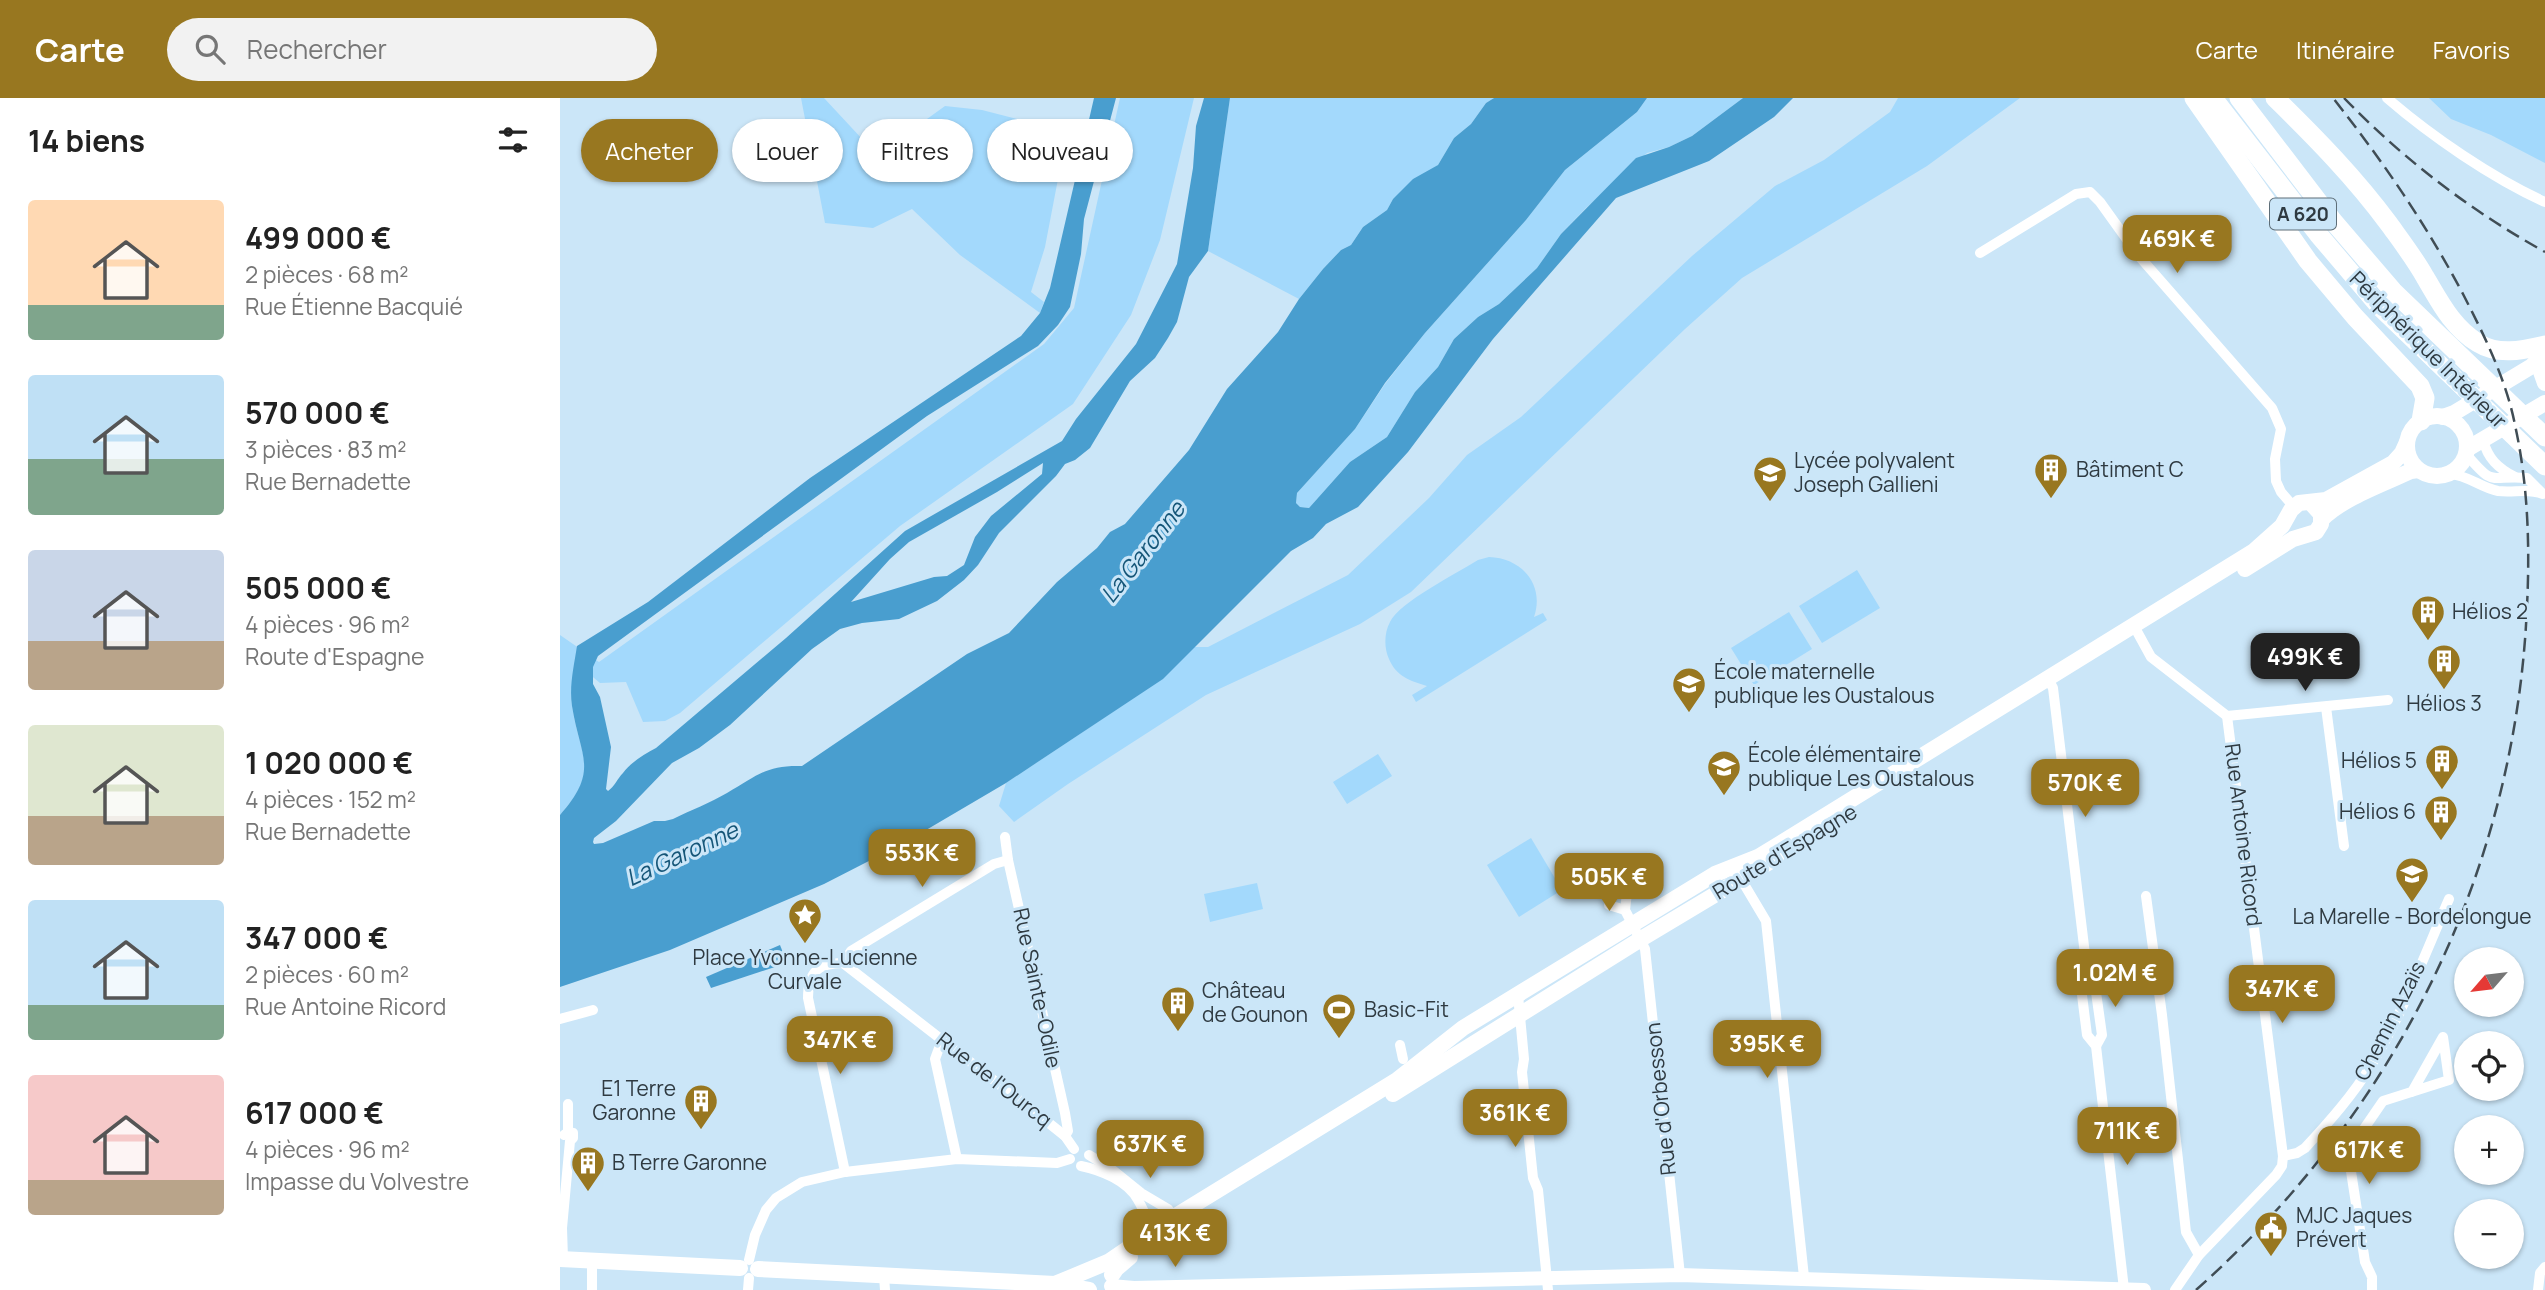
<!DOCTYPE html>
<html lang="fr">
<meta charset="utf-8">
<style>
body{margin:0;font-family:Manrope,sans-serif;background:#f2f2f2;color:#222;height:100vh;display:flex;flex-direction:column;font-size:26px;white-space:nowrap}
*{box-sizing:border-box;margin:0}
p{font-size:23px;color:#767676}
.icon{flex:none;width:38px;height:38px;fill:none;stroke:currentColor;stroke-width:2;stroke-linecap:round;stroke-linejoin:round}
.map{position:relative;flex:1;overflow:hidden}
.details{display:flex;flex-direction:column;background:#fff;width:560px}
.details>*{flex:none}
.guide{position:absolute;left:21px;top:21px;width:665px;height:63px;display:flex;gap:14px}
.needle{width:46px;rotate:242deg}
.buttons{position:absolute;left:1894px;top:849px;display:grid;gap:14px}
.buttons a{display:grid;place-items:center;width:70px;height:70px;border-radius:50%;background:#fff;box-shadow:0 2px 5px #0004;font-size:35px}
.price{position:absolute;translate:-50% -60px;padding:0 16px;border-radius:14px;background:#987720;color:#fff;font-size:23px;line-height:46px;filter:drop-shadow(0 2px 4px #0008)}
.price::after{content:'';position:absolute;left:50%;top:42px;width:21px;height:16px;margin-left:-10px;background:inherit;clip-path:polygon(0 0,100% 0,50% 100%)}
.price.active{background:#222;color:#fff}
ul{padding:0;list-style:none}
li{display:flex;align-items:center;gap:21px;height:175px;padding:0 28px}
li span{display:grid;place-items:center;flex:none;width:196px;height:140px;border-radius:7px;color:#555}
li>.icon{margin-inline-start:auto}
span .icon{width:84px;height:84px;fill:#fffc;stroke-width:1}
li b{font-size:30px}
h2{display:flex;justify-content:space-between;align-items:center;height:84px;padding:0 28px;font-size:30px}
.tag{padding:0 24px;border-radius:32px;background:#fff;box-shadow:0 2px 5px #0004;font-size:24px;line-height:63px}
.tag.active{background:#987720;color:#fff}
header{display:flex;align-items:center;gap:42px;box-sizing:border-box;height:98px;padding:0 35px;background:#987720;color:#fff}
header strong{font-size:33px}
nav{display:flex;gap:38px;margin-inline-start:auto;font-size:24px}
.search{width:490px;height:63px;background:#f2f2f2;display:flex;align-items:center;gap:18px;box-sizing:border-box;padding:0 24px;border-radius:38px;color:#767676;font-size:26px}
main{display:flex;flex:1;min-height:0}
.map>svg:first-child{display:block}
.green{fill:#a3d9fc}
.water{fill:#499ecf;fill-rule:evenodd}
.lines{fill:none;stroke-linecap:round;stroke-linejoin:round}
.minor{stroke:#fff;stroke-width:10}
.secondary{stroke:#fff;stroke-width:14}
.primary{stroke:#fff;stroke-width:16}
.motorway{stroke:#fff;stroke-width:19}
.rail{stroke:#404d55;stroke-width:2.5;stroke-dasharray:14 7;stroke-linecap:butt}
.labels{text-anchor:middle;stroke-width:6;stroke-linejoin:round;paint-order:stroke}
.shield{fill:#cbe6f8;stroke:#5e6e78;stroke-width:2}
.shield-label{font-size:19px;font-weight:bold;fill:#2f3a41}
.street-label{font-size:21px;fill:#2f3a41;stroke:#cbe6f8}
.poi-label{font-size:21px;fill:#2f3a41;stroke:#cbe6f8;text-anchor:start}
.water-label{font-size:23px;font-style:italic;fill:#155678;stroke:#cbe6f8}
</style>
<header>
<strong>Carte</strong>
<div class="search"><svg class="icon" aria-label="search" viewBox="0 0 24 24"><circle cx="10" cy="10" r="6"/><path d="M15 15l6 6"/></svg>Rechercher</div>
<nav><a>Carte</a><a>Itinéraire</a><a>Favoris</a></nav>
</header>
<main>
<section class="details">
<h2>14 biens<svg class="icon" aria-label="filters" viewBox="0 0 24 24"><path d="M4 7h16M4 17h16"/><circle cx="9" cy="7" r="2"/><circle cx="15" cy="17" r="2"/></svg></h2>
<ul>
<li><span style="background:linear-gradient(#ffd9b3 75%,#7fa58c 0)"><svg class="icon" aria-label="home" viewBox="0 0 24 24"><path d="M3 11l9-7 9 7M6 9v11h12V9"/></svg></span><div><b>499 000 €</b><p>2 pièces · 68 m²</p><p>Rue Étienne Bacquié</p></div></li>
<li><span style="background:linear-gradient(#bfe0f5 60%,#7fa58c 0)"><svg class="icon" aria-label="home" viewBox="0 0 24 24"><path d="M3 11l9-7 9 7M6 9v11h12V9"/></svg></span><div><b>570 000 €</b><p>3 pièces · 83 m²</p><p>Rue Bernadette</p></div></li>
<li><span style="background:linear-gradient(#c9d6e8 65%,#b9a48a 0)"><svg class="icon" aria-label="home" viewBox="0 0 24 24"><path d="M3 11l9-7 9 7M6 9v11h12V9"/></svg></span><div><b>505 000 €</b><p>4 pièces · 96 m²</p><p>Route d'Espagne</p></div></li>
<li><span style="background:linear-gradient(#dfe7d0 65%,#b9a48a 0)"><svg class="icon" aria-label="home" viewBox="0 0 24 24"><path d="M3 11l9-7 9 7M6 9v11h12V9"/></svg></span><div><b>1 020 000 €</b><p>4 pièces · 152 m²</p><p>Rue Bernadette</p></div></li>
<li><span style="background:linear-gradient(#bfe0f5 75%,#7fa58c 0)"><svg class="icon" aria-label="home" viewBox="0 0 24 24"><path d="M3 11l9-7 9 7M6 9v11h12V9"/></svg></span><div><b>347 000 €</b><p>2 pièces · 60 m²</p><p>Rue Antoine Ricord</p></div></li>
<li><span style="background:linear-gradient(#f6c9c9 75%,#b9a48a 0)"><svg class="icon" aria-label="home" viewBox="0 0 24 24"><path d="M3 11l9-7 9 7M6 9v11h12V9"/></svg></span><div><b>617 000 €</b><p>4 pièces · 96 m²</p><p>Impasse du Volvestre</p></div></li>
</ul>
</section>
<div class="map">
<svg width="1985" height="1192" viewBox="0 0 1985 1192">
<rect width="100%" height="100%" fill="#cbe6f8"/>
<!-- green -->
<g class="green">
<path d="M 241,0 L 264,0 L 317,57 L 385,8 L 422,12 L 507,34 L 485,149 L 471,194 L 484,204 L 480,215 L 400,157 L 352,111 L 313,130 L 265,125 Z"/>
<path d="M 560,0 L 634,0 L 600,142 L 571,217 L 513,306 L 340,428 L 120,615 L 105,623 L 83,624 L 66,584 L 40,585 L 15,564 C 14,578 10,594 12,607 C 19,659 42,670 0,717 L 0,537 L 39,564 L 484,246 L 514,210 Z"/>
<path d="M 670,0 L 934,0 L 926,5 L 911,26 L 894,40 L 878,67 L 833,101 L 827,112 L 803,129 L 791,147 L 781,152 L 763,171 L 739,201 L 648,153 Z"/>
<path d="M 1087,0 L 1183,0 L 1132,38 L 1109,49 L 1087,55 L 1026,110 L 1001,136 L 977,170 L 939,206 L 918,219 L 894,241 L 878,269 L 855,294 L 827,339 L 790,364 L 749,410 L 740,409 L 736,405 L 737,395 L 795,331 L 825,286 L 865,235 L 966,122 L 1005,72 L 1077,14 Z"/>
<path d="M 1338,0 L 1460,0 L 1367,68 L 1182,180 L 1125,231 L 851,494 L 800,526 L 646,597 L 508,686 L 454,724 L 439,708 L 446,685 L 602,581 L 634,549 L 648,549 L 788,477 L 869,400 L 907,357 L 961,319 L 1132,158 L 1215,88 L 1264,62 L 1330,14 Z"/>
<path d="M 1869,0 L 1985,0 L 1985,65 L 1931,37 L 1891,21 Z"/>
<path d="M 929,459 C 962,460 985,487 974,519 L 983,515 L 987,522 L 856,604 L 852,597 L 867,588 C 850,583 836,578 829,561 C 824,550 824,535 830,524 C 839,504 898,475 918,462 Z"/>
<path d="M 1297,472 L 1320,510 L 1262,545 L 1239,508 Z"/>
<path d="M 1229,514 L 1252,551 L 1194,587 L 1171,550 Z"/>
<path d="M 818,656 L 832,678 L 787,706 L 773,684 Z"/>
<path d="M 971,740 L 1002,792 L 959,819 L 927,767 Z"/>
<path d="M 697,785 L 703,811 L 650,824 L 644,796 Z"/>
</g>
<!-- water -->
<g class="water">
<path d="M 534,0 L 556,0 L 524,121 L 521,156 L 510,209 L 498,227 L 478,248 L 367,318 L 38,558 L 33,569 L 33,586 L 40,599 L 51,649 L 46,691 L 48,693 C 55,688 57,681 63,675 C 71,664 85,656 96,650 L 226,540 L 345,433 L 502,343 L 516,321 L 576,246 L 617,166 L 633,70 L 636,28 L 644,0 L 670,0 L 648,153 L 629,179 L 617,224 L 608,240 L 595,260 L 570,283 L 530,350 L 515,362 L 505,366 L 496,378 L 439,435 L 418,467 L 404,482 L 377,503 L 339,521 L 302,525 L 280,531 L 252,551 L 170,627 L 139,650 L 112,665 L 56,723 L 34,740 L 33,744 L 34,746 L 43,745 L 94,723 L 105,723 L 113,721 C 131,712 150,705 167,695 C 197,678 205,667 242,668 L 407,556 L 449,535 L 497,484 L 537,450 L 550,434 L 565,426 L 629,352 L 667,291 L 718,234 L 739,201 L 763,171 L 781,152 L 791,147 L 803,129 L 827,112 L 833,101 L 853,81 L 878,67 L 894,40 L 911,26 L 926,5 L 934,0 L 1087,0 L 1077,14 L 1005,72 L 966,122 L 865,235 L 825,285 L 795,331 L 737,395 L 736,405 L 740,409 L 749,410 L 790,364 L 827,339 L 855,294 L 878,269 L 894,241 L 918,219 L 939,206 L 977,170 L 1001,136 L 1076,60 L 1109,49 L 1132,38 L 1183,0 L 1233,0 L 1214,19 L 1149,63 L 1056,100 L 933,241 L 848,354 L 798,409 L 766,426 L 753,440 L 731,453 L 603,581 L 446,685 L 344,745 L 264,786 L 110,852 L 0,889 L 0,717 C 40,672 20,659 12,608 C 9,588 14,568 17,548 L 88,504 L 250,380 L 461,238 L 480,215 L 490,190 ZM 483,365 L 482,376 L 431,418 L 415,439 L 404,467 L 387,478 L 374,479 L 291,504 L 330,461 L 349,444 L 437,394 Z"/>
<path d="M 220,847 L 227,865 L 151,890 L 146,879 Z"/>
</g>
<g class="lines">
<!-- minor -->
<g class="minor">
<path d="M 1827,0 C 1871,38 1932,80 1985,104"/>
<path d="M 1420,155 L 1516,96 L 1530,94 L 1540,104 L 1578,157 L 1712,310 L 1721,331 L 1715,361 L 1716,383 L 1721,394 L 1734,409"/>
<path d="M 1923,342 C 1928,361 1938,370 1955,379"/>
<path d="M 1906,356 C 1935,390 1928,377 1967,380 L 1981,394"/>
<path d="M 1890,376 C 1908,377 1921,390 1938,393 C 1954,395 1968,390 1983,396"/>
<path d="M 1574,528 L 1591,559 L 1667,618 L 1723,1058 L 1722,1068 L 1716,1077 L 1639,1157 L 1615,1192"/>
<path d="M 1488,581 L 1493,590 L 1527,873 L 1535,887 L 1542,937 L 1536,948"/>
<path d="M 1766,609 L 1784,748"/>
<path d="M 1667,618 L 1828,602"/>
<path d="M 445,739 L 448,762 L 505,1015 L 508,1033 L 505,1038"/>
<path d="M 1181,781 L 1206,823 L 1244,1179"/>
<path d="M 1067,795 L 1065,812 L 1085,851 L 1120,1177"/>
<path d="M 1586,798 L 1602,917 L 1626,1134 L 1639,1157"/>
<path d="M 1049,807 L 1065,812"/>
<path d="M 283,865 L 485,1022 L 505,1038 L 514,1051"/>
<path d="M 283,865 C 257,865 248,875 248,900 L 285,1074"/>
<path d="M 283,865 L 291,853 L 434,766 L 448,762"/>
<path d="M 1527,873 L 1521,889 L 1527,937 L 1536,948 L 1564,1191"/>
<path d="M 958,897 L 964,961 L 962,974 L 973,1080 L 978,1092 L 988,1192"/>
<path d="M 0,921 L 33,912"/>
<path d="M 382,942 L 375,961 L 397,1061"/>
<path d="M 840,947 L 843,961"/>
<path d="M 4,1037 L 8,1034 L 8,1006"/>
<path d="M 529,1057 L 550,1070 L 581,1095 L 608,1111 L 614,1119 L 616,1130"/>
<path d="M 1723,1058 L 1737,1055 L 1745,1050 C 1769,1024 1793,997 1812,966 C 1843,915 1865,856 1889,801"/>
<path d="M 521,1068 C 541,1072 568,1083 578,1102 C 586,1115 588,1130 601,1139"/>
<path d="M 3,1161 L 2,1130 L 10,1043 L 13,1040 L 13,1035 L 8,1034"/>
<path d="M 189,1162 L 195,1137 L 206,1112 L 216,1100 L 242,1084 L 285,1074 L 397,1061 L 497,1065 L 510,1061"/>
<path d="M 324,1178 L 325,1192"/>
<path d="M 32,1192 L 32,1163"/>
<path d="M 188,1192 L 189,1180"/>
<path d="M 1812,1192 L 1812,1179 L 1805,1164 L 1788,1054 L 1823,1003 L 1889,982 L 1883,939 L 1852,994"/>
<path d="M 1978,1192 L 1980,1175 L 1985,1169"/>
</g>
<!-- secondary -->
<path class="secondary" d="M 551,1188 L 574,1190 L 1120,1177 L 1584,1192"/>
<!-- primary -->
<g class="primary">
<path d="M 1982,255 L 1979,268 L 1985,285"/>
<circle cx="1877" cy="348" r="30"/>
<path d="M 1883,319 L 1894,315 L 1972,268 L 1980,260"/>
<path d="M 1907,351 L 1985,305"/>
<path d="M 1762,421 C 1783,400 1823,386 1851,373 L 1858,372"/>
<path d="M 1685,471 L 1733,441 L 1756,434 L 1761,426 L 1761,416 L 1751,405"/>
<path d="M 833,996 L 1081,841 L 1216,760"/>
<path d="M 0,1161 L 180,1170"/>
<path d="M 198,1171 L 495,1186 L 529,1192"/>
<path d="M 552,1177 L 556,1171 L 570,1159"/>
<path d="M 495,1186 L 548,1164 L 614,1119 L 837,982 L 903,930 L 1155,776 L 1198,759 L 1221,745 L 1694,453 L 1722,428 L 1731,412 L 1739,405 L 1766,402 L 1833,365 L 1842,355 L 1847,344"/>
</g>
<!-- motorway -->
<g class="motorway">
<path d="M 1634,0 L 1748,163 L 1795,219 L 1860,288 L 1865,300 L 1861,323"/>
<path d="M 1653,0 L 1758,136 L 1820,209 L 1985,368"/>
<path d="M 1679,0 L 1773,123 L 1833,193 L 1985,339"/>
<path d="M 1715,0 C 1756,40 1795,80 1829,126 C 1842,144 1855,161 1865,179 C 1880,204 1892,229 1918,245 C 1939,258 1963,252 1985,247"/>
</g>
<!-- rail -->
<g class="rail">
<path d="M 1784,0 C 1843,61 1911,113 1985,154"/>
<path d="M 1636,1192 C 1834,1016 1956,774 1967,508 C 1970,448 1968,386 1955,327 C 1946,281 1924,237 1903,196 C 1866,126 1822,62 1773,0"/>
</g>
</g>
<!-- icons -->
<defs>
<g id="building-pin" transform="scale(1.75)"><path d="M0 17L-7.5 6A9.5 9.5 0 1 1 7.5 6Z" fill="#987720" stroke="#cbe6f8"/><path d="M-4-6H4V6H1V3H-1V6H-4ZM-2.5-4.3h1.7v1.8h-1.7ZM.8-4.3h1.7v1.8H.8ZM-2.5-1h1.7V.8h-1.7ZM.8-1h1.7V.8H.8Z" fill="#fff"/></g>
<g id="school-pin" transform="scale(1.75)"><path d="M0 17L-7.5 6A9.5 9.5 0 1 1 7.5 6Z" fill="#987720" stroke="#cbe6f8"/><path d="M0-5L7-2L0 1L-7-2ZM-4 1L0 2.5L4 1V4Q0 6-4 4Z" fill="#fff"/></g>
<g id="sight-pin" transform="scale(1.75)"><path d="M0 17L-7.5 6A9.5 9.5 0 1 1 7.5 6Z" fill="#987720" stroke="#cbe6f8"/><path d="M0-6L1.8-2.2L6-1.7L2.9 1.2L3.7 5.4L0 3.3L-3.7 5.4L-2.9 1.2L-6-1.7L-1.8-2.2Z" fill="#fff"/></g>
<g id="stadium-pin" transform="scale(1.75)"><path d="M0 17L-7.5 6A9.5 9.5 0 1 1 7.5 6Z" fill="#987720" stroke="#cbe6f8"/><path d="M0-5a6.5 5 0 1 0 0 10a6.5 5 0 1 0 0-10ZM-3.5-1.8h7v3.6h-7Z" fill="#fff"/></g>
<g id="civic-pin" transform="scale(1.75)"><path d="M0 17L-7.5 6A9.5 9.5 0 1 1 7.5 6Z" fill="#987720" stroke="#cbe6f8"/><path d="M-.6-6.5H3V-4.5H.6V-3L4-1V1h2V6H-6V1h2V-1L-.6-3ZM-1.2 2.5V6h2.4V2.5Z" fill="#fff"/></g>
</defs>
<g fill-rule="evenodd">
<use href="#building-pin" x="1491" y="372"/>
<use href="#school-pin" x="1210" y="375"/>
<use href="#building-pin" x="1868" y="514"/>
<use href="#building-pin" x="1884" y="563"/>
<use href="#school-pin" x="1129" y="586"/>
<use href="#building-pin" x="1882" y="663"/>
<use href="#school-pin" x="1164" y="669"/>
<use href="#building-pin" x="1881" y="714"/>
<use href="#school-pin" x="1852" y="776"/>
<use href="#sight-pin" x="245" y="817"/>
<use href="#building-pin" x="618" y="905"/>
<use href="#stadium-pin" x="779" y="912"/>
<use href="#building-pin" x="141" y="1003"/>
<use href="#building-pin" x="28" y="1065"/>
<use href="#civic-pin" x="1711" y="1130"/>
</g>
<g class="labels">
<!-- shield labels -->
<rect class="shield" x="1710" y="100.5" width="66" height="31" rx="5"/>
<g class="shield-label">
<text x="1743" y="123">A 620</text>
</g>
<!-- street labels -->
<g class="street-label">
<text transform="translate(1868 252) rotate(45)" y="7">Périphérique Intérieur</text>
<text transform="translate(1683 737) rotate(83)" y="7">Rue Antoine Ricord</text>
<text transform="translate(1225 754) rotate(-31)" y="7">Route d'Espagne</text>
<text transform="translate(477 890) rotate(78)" y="7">Rue Sainte-Odile</text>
<text transform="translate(1830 923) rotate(-63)" y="7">Chemin Azaïs</text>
<text transform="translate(434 982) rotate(38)" y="7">Rue de l'Ourcq</text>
<text transform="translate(1101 1001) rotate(-96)" y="7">Rue d'Orbesson</text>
</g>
<!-- poi labels -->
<g class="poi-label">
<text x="1234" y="370">Lycée polyvalent<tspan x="1234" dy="24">Joseph Gallieni</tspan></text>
<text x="1516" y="379">Bâtiment C</text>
<text x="1892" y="521">Hélios 2</text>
<text x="1154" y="581">École maternelle<tspan x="1154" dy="24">publique les Oustalous</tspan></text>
<text x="1884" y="613" text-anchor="middle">Hélios 3</text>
<text x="1188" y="664">École élémentaire<tspan x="1188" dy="24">publique Les Oustalous</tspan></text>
<text x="1857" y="670" text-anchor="end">Hélios 5</text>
<text x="1856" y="721" text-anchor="end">Hélios 6</text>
<text x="1852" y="826" text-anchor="middle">La Marelle - Bordelongue</text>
<text x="245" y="867" text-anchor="middle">Place Yvonne-Lucienne<tspan x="245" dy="24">Curvale</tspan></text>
<text x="642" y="900">Château<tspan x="642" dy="24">de Gounon</tspan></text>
<text x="804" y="919">Basic-Fit</text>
<text x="116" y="998" text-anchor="end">E1 Terre<tspan x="116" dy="24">Garonne</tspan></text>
<text x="52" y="1072">B Terre Garonne</text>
<text x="1736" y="1125">MJC Jaques<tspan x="1736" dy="24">Prévert</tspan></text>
</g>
<!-- water labels -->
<g class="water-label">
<text transform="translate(583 454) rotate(-52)" y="8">La Garonne</text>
<text transform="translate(122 756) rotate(-25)" y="8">La Garonne</text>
</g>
</g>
</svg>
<div class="buttons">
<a><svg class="needle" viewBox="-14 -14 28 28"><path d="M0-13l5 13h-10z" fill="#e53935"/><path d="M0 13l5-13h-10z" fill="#767676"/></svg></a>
<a><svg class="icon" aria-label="locate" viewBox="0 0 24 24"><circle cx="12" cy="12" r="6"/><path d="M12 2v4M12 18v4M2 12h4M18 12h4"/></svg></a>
<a>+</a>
<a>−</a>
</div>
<b class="price" style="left:1617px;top:177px">469K €</b>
<b class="price active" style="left:1745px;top:595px">499K €</b>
<b class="price" style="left:1525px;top:721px">570K €</b>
<b class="price" style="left:362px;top:791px">553K €</b>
<b class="price" style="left:1049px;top:815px">505K €</b>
<b class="price" style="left:1555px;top:911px">1.02M €</b>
<b class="price" style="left:1722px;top:927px">347K €</b>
<b class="price" style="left:280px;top:978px">347K €</b>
<b class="price" style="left:1207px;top:982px">395K €</b>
<b class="price" style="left:955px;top:1051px">361K €</b>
<b class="price" style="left:1567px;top:1069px">711K €</b>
<b class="price" style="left:590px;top:1082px">637K €</b>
<b class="price" style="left:1809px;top:1088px">617K €</b>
<b class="price" style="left:615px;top:1171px">413K €</b>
<div class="guide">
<a class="tag active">Acheter</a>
<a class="tag">Louer</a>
<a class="tag">Filtres</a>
<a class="tag">Nouveau</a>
</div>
</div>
</main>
